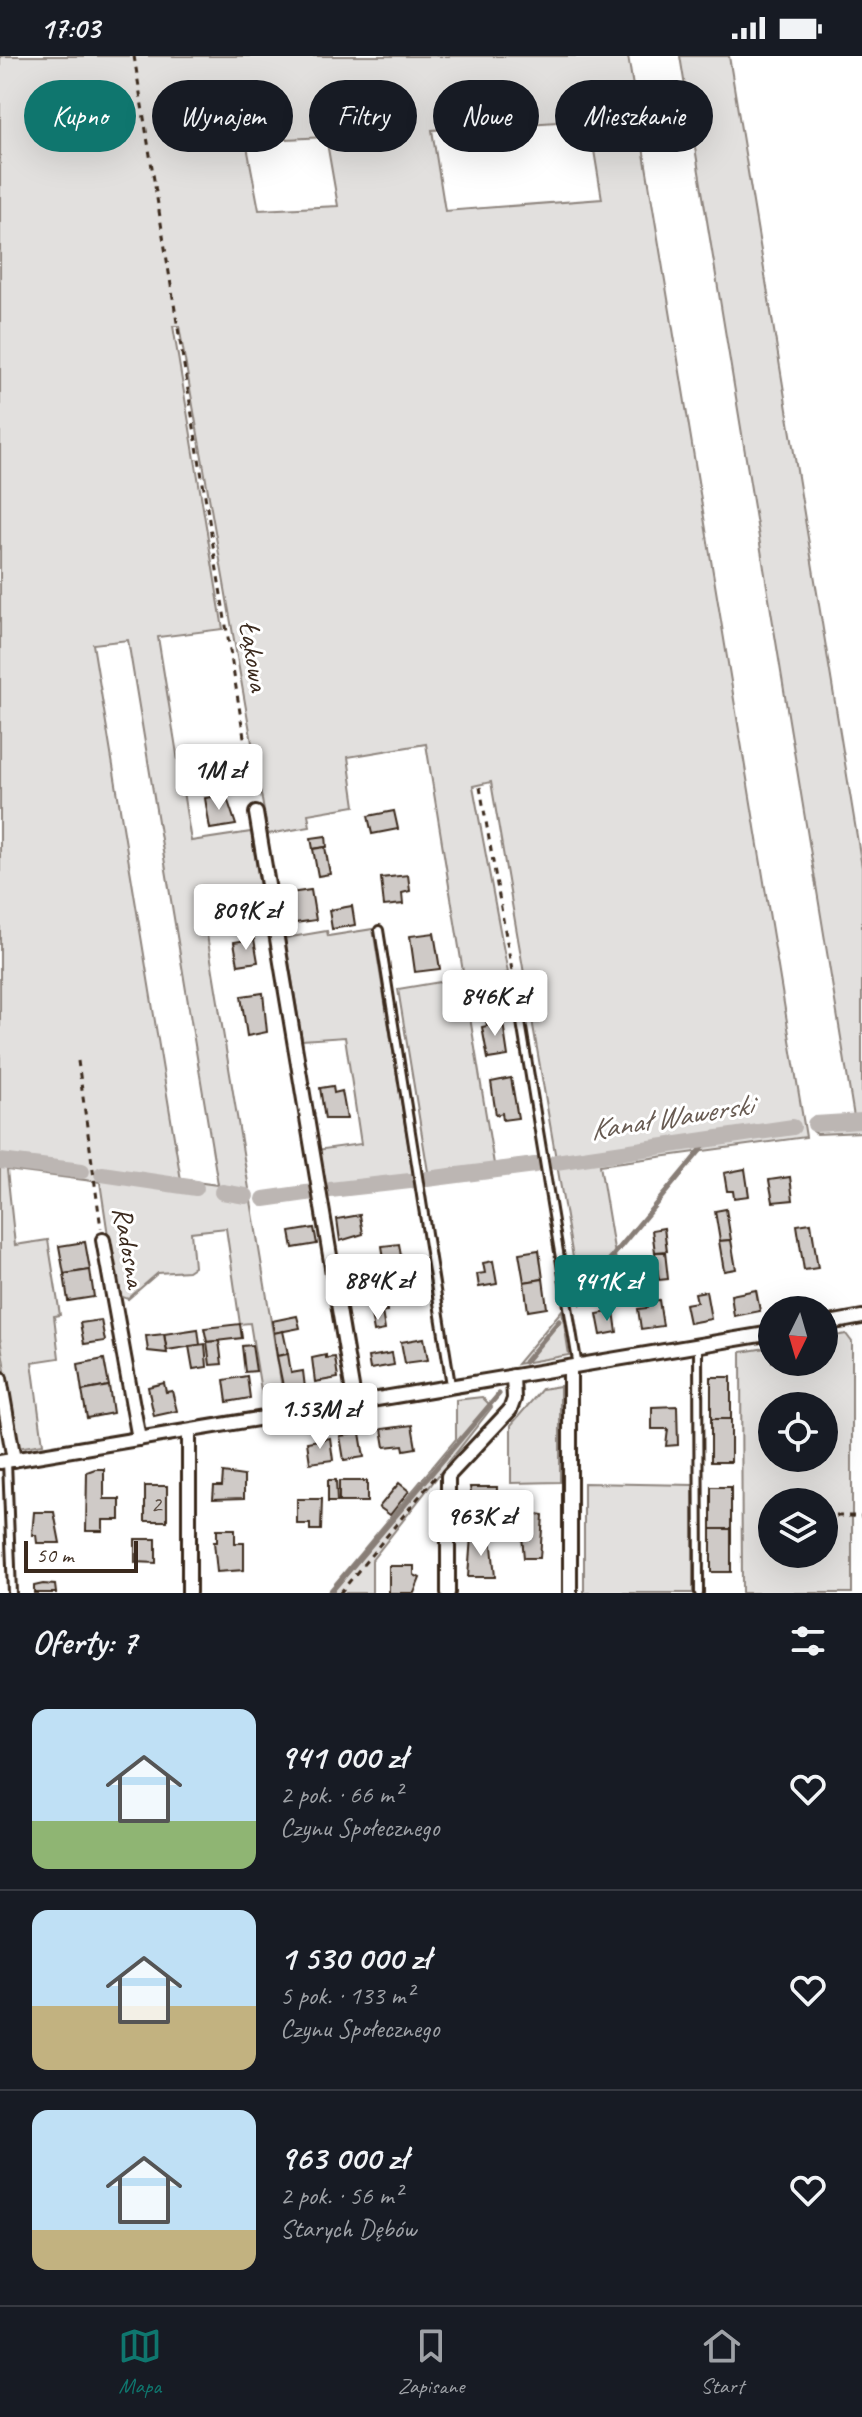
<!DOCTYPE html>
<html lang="pl">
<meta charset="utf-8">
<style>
body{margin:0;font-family:Caveat,sans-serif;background:#242831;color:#f1f3f6;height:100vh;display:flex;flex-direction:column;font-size:30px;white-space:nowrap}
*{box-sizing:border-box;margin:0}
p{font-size:26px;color:#9ea1a6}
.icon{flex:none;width:44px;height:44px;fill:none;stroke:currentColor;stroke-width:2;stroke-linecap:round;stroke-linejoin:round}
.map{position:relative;height:1537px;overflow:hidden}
.sheet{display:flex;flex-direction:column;background:#171b24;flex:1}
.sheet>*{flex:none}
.top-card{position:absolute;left:24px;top:24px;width:814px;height:72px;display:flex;gap:16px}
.needle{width:52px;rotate:185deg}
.controls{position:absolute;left:758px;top:1240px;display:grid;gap:16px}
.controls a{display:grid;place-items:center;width:80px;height:80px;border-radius:50%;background:#171b24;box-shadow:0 8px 32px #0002;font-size:40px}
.scale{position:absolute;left:24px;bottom:20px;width:114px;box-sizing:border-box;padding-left:8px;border:4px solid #3b2a1e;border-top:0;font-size:22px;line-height:28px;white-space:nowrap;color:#3b2a1e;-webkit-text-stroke:6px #fff;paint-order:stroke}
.price{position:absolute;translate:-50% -68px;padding:0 18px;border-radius:8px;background:#fff;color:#222;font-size:26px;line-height:52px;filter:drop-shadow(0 2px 4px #0008)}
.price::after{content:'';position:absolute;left:50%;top:48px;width:24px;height:18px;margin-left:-12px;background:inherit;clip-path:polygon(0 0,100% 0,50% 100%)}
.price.on{background:#0f766e;color:#fff}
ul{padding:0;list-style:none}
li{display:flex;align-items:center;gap:24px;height:200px;padding:0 32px}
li+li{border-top:2px solid #363941}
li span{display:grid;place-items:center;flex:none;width:224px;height:160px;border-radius:16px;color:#555}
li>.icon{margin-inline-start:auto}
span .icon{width:96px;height:96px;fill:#fffc;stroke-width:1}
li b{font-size:34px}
h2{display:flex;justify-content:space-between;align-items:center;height:96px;padding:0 32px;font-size:34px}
.pill{padding:0 28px;border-radius:36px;background:#171b24;box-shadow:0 8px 32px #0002;font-size:28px;line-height:72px}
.pill.on{background:#0f766e;color:#fff}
.status{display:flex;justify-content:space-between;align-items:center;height:56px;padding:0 40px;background:#171b24;direction:ltr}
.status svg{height:22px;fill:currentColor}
.tabs{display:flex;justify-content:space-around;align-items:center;height:112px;border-top:2px solid #363941;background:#171b24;font-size:22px;color:#9ea1a6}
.tabs a{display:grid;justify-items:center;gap:4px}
.tabs .on{color:#0f766e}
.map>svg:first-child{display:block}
.green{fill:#e2e0de;stroke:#8e857e;stroke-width:2;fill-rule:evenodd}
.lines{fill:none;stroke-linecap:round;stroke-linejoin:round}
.stream{stroke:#887e77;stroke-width:5}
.canal{stroke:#bcb6b3;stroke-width:16}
.building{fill:#cfcac7;stroke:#3b2a1e;stroke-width:2}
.lane-casing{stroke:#3b2a1e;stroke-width:12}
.street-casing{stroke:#3b2a1e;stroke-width:18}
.path{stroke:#3b2a1e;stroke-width:3;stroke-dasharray:6 6;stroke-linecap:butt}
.lane{stroke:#fff;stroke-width:6}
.street{stroke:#fff;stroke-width:12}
.labels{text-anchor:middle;stroke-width:6;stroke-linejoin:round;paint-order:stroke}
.number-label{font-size:24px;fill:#605248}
.street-label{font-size:28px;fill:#3b2a1e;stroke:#fff}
.water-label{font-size:30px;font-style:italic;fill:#685b52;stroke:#fff}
</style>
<div class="status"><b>17:03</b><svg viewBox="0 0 49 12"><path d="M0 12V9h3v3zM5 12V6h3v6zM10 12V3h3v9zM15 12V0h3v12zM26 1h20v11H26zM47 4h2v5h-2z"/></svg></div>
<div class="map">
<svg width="862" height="1537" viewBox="0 0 862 1537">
<rect width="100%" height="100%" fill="#fff"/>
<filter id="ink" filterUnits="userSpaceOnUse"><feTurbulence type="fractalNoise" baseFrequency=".0125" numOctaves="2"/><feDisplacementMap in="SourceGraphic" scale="16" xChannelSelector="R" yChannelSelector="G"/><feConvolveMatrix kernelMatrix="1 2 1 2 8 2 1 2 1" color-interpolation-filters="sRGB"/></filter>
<g filter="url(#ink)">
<!-- green -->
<g class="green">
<path d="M 0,0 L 628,0 L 806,1081 L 600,1109 L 616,1205 L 581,1248 L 491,726 L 473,730 L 508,917 L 464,925 L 494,1108 L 537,1102 L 539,1114 L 430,1128 L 398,933 L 464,922 L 426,688 L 348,701 L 355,750 L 308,758 L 310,771 L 268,778 L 179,270 L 173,270 L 223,573 L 158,581 L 191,785 L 251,776 L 262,844 L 203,855 L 285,1350 L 264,1353 L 250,1267 L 240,1268 L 226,1172 L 191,1176 L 194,1211 L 188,1215 L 158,1217 L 128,1243 L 117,1239 L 100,1126 L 7,1114 L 15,1189 L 48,1184 L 60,1259 L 54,1260 L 59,1302 L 32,1306 L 43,1388 L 17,1392 L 0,1282 ZM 589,64 L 602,143 L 445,155 L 432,74 ZM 326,81 L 338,150 L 259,154 L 246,85 ZM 128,584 L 218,1128 L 218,1129 L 181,1124 L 93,588 Z"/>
<path d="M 680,0 L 729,0 L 862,811 L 862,1076 L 817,1078 L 813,1075 L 815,1066 L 854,1061 Z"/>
<path d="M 373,873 L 415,1130 L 326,1140 L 316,1094 L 361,1088 L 345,981 L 302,984 L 285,882 L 327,875 L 328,880 Z"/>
<path d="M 562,1254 L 569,1299 L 517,1308 Z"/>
<path d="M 846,1278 L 852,1286 L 852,1537 L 742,1537 L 741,1296 L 772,1291 L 772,1306 L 824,1306 L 824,1282 ZM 824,1350 L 824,1402 L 772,1402 L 772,1350 ZM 824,1446 L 824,1498 L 772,1498 L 772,1446 Z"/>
<path d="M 560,1330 L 560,1426 L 511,1427 L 511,1369 L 542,1333 Z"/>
<path d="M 482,1341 L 492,1351 L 372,1504 L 372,1537 L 327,1537 L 456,1383 L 456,1344 Z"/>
<path d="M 584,1427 L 693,1429 L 693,1537 L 584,1537 Z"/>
</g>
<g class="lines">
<!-- stream -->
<g class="stream">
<path d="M 582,1237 L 709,1084"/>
<path d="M 525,1306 L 559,1265"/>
<path d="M 330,1537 L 499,1338"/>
</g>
<!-- canal -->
<g class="canal">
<path d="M 815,1068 L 862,1065"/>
<path d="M 0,1105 L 82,1115"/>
<path d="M 556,1106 L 793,1071"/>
<path d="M 102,1118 L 196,1132"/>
<path d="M 427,1123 L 535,1109"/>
<path d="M 330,1134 L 410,1125"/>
<path d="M 222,1136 L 246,1140"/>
<path d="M 264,1143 L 313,1136"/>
</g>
</g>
<!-- building -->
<g class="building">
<path d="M 226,739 L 236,769 L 210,773 L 205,742 Z"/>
<path d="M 394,755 L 398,773 L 372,778 L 368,760 Z"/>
<path d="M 326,780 L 327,791 L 313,793 L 311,782 Z"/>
<path d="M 325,791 L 330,818 L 318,820 L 313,793 Z"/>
<path d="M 408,819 L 410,835 L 402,837 L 403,848 L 384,850 L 381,822 Z"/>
<path d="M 311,834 L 316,864 L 295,867 L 290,837 Z"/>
<path d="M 352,850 L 355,869 L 332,873 L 329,854 Z"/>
<path d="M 434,877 L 440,913 L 415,916 L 410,880 Z"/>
<path d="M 254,883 L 258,906 L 238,909 L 234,886 Z"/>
<path d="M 263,937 L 267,976 L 247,980 L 241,940 Z"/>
<path d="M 502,960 L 508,1000 L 488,1003 L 482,971 L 487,970 L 486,963 Z"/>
<path d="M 511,1022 L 518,1062 L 503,1064 L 502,1057 L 496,1059 L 491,1026 Z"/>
<path d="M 333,1030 L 334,1037 L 342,1035 L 347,1063 L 325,1063 L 320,1032 Z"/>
<path d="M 745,1113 L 749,1140 L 734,1142 L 733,1135 L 727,1135 L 724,1117 Z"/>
<path d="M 790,1121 L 793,1144 L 773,1146 L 769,1124 Z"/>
<path d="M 726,1153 L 731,1184 L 720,1185 L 715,1155 Z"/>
<path d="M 360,1159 L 363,1178 L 340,1185 L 337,1163 Z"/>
<path d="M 811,1167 L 818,1212 L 804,1214 L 797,1169 Z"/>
<path d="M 314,1172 L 317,1188 L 293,1192 L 290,1176 Z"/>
<path d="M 664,1172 L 667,1195 L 655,1196 L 652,1174 Z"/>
<path d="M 731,1184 L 736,1213 L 724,1215 L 719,1185 Z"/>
<path d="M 85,1186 L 90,1214 L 64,1218 L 59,1190 Z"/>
<path d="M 399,1188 L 405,1225 L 388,1228 L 382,1190 Z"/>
<path d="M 539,1194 L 543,1223 L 524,1226 L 519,1197 Z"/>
<path d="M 655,1196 L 665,1196 L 668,1223 L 659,1224 Z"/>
<path d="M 379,1205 L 382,1223 L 371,1224 L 368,1207 Z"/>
<path d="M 493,1205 L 497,1228 L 479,1231 L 477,1218 L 485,1217 L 483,1207 Z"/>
<path d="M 90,1214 L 94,1241 L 68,1245 L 64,1218 Z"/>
<path d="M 543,1223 L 547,1252 L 528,1255 L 524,1226 Z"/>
<path d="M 383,1230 L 387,1255 L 371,1258 L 367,1233 Z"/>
<path d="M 756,1234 L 760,1255 L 734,1260 L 731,1239 Z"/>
<path d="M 706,1235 L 711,1263 L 689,1267 L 685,1248 L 697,1246 L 695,1237 Z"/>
<path d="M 659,1244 L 663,1270 L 641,1273 L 638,1253 L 647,1252 L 645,1246 Z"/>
<path d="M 614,1255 L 617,1276 L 601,1279 L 597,1258 Z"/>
<path d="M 382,1256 L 385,1274 L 374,1276 L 371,1258 Z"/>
<path d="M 297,1260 L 300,1272 L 274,1277 L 272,1265 Z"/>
<path d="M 101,1264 L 105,1285 L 84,1288 L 80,1267 Z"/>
<path d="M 240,1268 L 242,1282 L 207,1286 L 204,1272 Z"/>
<path d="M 198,1273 L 200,1289 L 167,1294 L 164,1278 Z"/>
<path d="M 283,1275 L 288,1298 L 277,1300 L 274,1277 Z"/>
<path d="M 164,1278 L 167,1297 L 148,1295 L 146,1280 Z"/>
<path d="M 424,1282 L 428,1304 L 405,1307 L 401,1286 Z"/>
<path d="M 219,1285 L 222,1308 L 210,1309 L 207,1286 Z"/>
<path d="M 205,1288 L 207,1311 L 193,1313 L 189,1290 Z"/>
<path d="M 252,1289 L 256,1315 L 245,1316 L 242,1290 Z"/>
<path d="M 392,1297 L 394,1309 L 370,1313 L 368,1301 Z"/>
<path d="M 288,1298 L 291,1317 L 303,1315 L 305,1332 L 284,1335 L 277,1300 Z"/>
<path d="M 326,1299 L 326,1302 L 335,1301 L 338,1322 L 315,1326 L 312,1302 Z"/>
<path d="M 104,1303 L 109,1330 L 82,1335 L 78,1308 Z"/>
<path d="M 247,1320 L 250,1342 L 227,1346 L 224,1324 Z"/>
<rect x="711" y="1321" width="20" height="42"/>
<path d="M 164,1327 L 166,1336 L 172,1335 L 177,1355 L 154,1360 L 148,1331 Z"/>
<path d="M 109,1330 L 113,1357 L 87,1362 L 82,1335 Z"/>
<path d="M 677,1350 L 678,1389 L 666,1390 L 668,1373 L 652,1373 L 652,1351 Z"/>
<rect x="711" y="1363" width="20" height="43"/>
<path d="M 412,1369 L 416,1392 L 404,1394 L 403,1389 L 385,1391 L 382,1373 Z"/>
<path d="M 360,1377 L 364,1401 L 344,1404 L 340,1380 Z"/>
<path d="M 330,1382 L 333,1404 L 310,1407 L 307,1386 Z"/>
<path d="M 95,1413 L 104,1413 L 104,1443 L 120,1443 L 120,1464 L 103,1464 L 103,1475 L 86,1475 L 87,1416 Z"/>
<path d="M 223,1417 L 244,1420 L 244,1442 L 213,1443 L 214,1430 L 222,1430 Z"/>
<path d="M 328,1424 L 336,1424 L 337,1446 L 328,1446 Z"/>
<rect x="339" y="1425" width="28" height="21"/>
<path d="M 399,1427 L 409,1435 L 390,1459 L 379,1451 Z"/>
<rect x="145" y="1430" width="22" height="35"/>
<path d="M 470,1431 L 497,1431 L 496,1462 L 475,1462 Z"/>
<rect x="711" y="1431" width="20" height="42"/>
<path d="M 297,1443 L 322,1443 L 321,1474 L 310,1474 L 310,1468 L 297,1468 Z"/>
<path d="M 34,1456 L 54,1456 L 60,1487 L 37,1487 L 36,1479 L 32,1479 Z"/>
<path d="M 530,1457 L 543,1459 L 540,1502 L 524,1502 L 520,1459 Z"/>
<path d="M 217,1473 L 235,1473 L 235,1487 L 244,1487 L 244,1514 L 217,1516 L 214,1486 L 217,1486 Z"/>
<rect x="711" y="1473" width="20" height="43"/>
<path d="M 471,1480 L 491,1480 L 495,1521 L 468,1521 Z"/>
<path d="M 135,1483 L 156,1483 L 156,1507 L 135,1506 Z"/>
<path d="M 389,1510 L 414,1510 L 414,1519 L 420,1522 L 414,1537 L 389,1537 Z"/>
<path d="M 43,1528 L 55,1529 L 56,1537 L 34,1537 L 34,1530 Z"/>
</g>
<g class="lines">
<!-- lane casing -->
<g class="lane-casing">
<g id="lane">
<path d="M 379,874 L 451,1329"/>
<path d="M 521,966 L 578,1311"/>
<path d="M 698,1290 L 699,1537"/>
<path d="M 7,1405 L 12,1537"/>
</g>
</g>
<!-- street casing -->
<g class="street-casing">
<g id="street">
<path d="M 256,757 L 355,1349"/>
<path d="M 103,1184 L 139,1383"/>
<path d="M 824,1268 L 862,1261"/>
<path d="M 570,1312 L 570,1537"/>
<path d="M 0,1322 L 14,1404"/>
<path d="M 0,1406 L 772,1277"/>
<path d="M 189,1537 L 189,1375"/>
<path d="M 448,1537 L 448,1420 L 510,1354 L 514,1343 L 513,1320"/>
</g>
</g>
<!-- path -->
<g class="path">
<path d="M 134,0 L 254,743"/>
<path d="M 480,731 L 519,955"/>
<path d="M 78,1005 L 101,1172"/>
<path d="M 824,1460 L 862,1460"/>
<path d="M 340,1537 L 436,1420"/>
</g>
<!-- lane -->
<use href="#lane" class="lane"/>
<!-- street -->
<use href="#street" class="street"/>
</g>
</g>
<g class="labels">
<!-- number labels -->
<g class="number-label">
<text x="156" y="1456">2</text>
</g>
<!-- street labels -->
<g class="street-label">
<text transform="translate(255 600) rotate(81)" y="10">Łąkowa</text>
<text transform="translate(130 1191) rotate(80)" y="10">Radosna</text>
</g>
<!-- water labels -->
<g class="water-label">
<text transform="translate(671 1061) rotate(-9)" y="10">Kanał Wawerski</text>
</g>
</g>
</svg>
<div class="controls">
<a><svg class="needle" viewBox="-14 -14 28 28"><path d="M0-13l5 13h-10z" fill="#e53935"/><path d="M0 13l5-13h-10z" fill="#9ea1a6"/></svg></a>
<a><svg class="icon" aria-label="locate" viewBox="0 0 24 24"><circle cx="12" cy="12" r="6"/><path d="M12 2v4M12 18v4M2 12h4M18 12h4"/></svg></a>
<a><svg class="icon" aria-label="layers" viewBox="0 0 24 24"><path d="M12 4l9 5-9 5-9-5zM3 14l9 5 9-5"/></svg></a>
</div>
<div class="scale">50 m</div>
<b class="price" style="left:219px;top:756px">1M zł</b>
<b class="price" style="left:246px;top:896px">809K zł</b>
<b class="price" style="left:495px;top:982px">846K zł</b>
<b class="price" style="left:378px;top:1266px">884K zł</b>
<b class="price on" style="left:607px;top:1267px">941K zł</b>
<b class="price" style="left:320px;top:1395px">1.53M zł</b>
<b class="price" style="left:481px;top:1502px">963K zł</b>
<div class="top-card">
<a class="pill on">Kupno</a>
<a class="pill">Wynajem</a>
<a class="pill">Filtry</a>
<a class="pill">Nowe</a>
<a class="pill">Mieszkanie</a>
</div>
</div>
<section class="sheet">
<h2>Oferty: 7<svg class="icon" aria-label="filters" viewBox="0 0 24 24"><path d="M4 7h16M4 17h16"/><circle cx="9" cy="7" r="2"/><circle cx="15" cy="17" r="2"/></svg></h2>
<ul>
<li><span style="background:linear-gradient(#bfe0f5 70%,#8fb573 0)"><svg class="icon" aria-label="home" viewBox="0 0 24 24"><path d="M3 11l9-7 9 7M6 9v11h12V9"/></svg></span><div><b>941 000 zł</b><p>2 pok. · 66 m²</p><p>Czynu Społecznego</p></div><svg class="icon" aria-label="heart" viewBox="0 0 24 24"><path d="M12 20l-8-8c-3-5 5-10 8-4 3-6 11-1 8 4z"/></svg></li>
<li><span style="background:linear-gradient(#bfe0f5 60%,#c2b280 0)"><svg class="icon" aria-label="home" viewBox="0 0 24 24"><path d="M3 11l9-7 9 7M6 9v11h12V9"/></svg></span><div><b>1 530 000 zł</b><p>5 pok. · 133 m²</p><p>Czynu Społecznego</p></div><svg class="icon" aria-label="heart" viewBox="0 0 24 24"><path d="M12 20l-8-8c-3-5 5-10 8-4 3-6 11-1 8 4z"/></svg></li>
<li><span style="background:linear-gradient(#bfe0f5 75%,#c2b280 0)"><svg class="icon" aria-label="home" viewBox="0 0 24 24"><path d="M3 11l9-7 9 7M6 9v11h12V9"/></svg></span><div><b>963 000 zł</b><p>2 pok. · 56 m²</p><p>Starych Dębów</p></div><svg class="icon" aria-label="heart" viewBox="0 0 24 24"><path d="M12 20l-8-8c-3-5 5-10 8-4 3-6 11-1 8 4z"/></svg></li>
</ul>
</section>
<nav class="tabs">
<a class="on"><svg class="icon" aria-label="map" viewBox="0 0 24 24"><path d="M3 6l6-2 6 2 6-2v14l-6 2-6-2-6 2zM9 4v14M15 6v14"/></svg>Mapa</a>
<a><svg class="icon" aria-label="saved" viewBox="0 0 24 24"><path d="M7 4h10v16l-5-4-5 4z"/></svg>Zapisane</a>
<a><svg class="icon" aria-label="home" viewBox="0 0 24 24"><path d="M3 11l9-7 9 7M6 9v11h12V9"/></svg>Start</a>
</nav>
